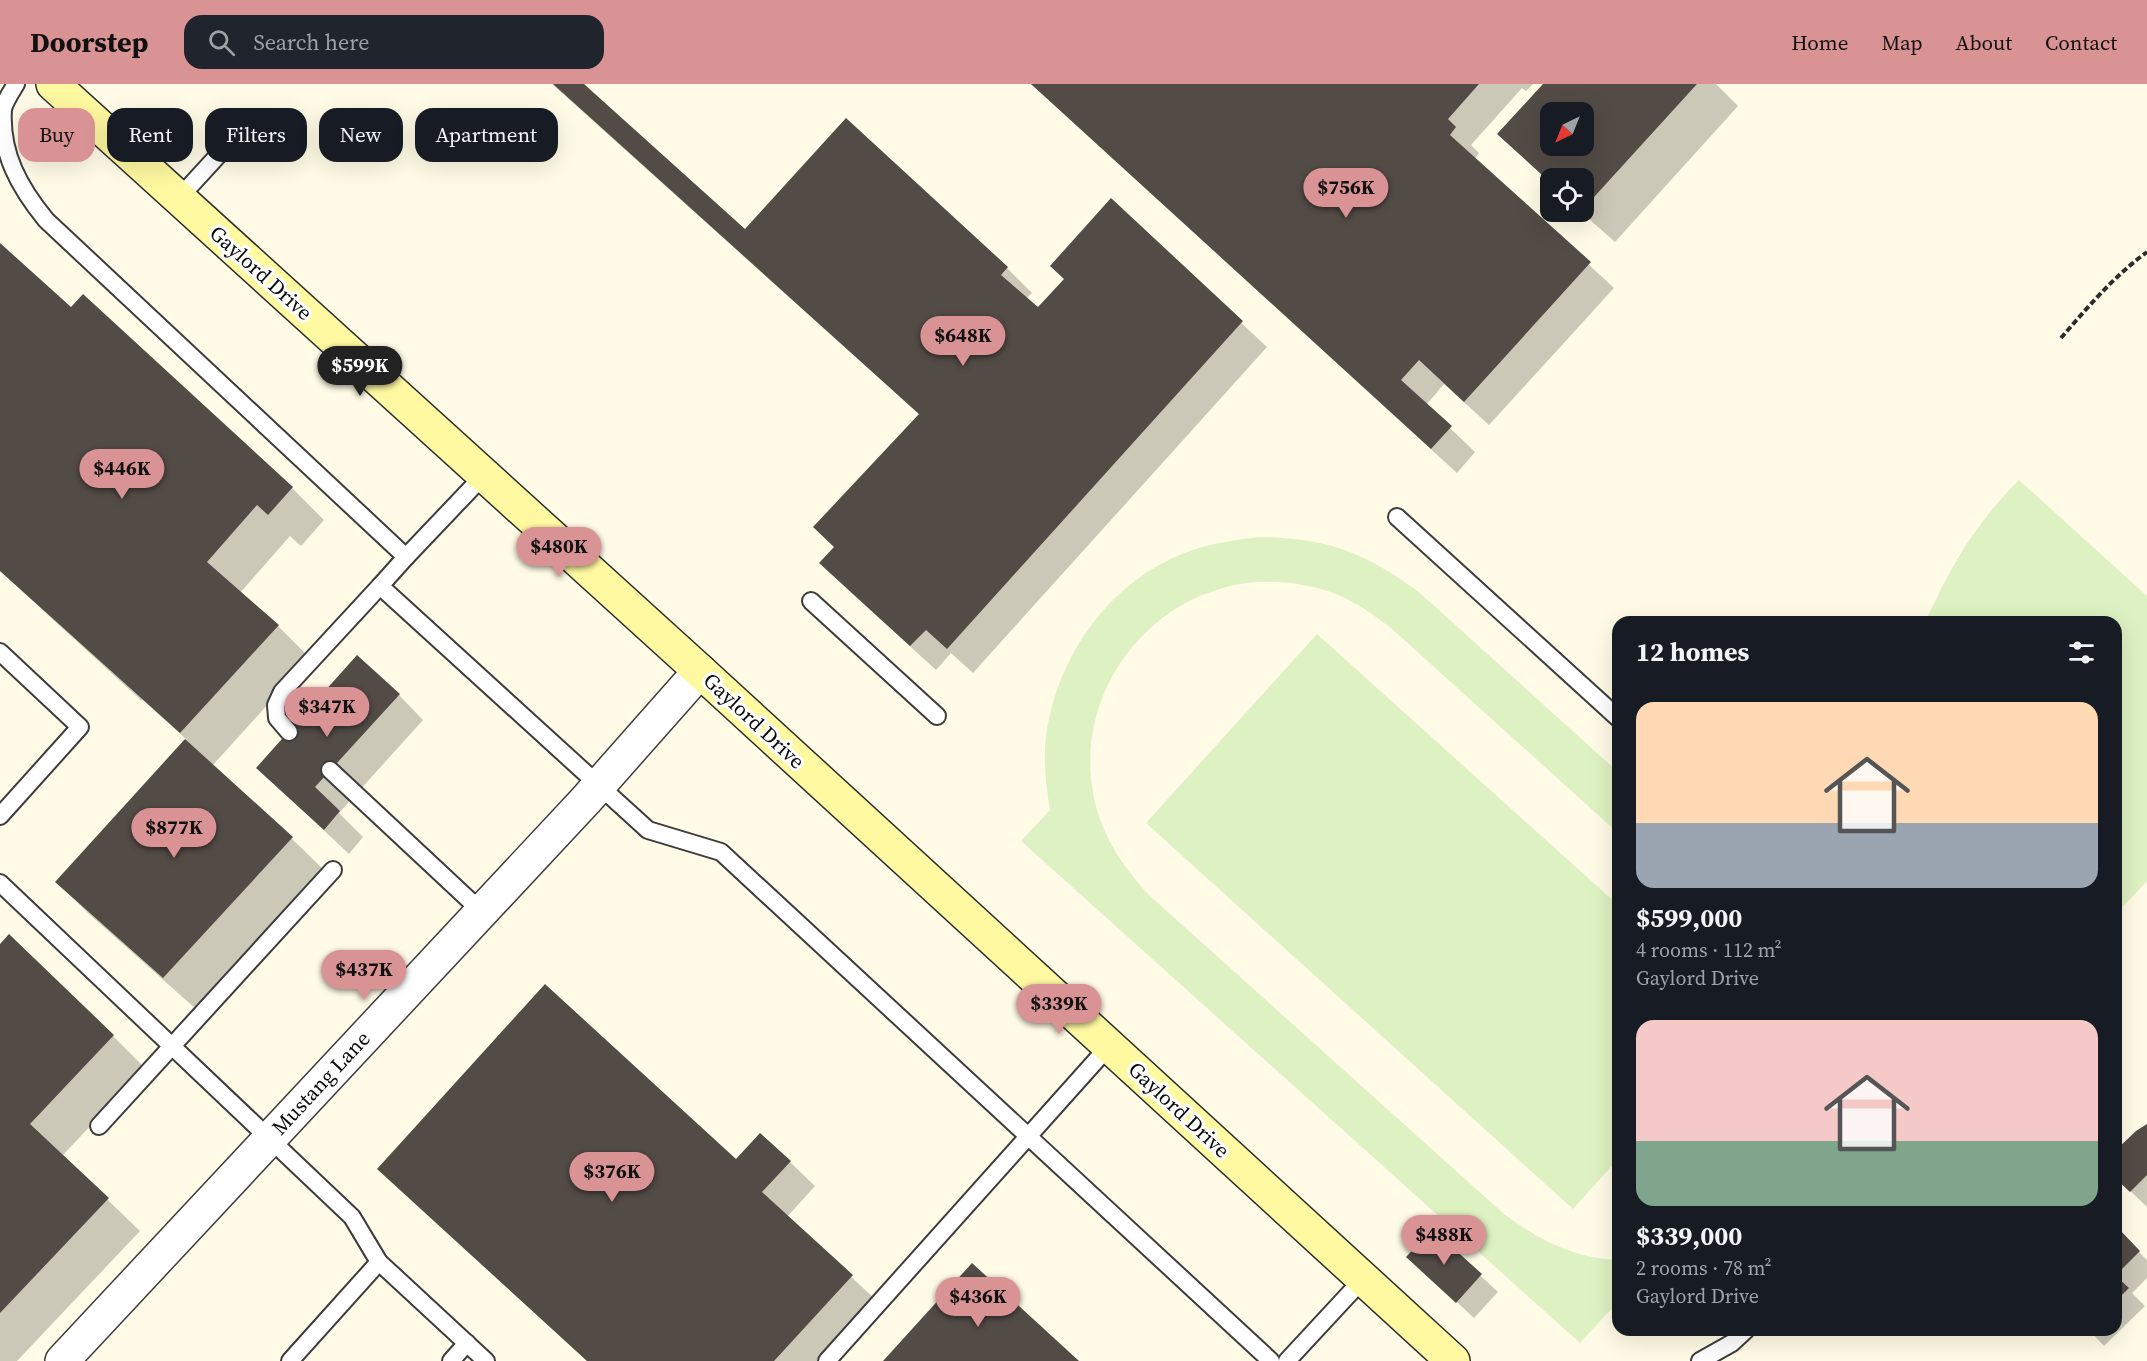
<!DOCTYPE html>
<meta charset="utf-8">
<style>
body{margin:0;font-family:"Source Serif 4",serif;background:#20242c;color:#f1f3f6;height:100vh;display:flex;flex-direction:column;font-size:22px;white-space:nowrap}
*{box-sizing:border-box;margin:0}
p{font-size:20px;color:#9ea1a6}
.icon{flex:none;width:33px;height:33px;fill:none;stroke:currentColor;stroke-width:2;stroke-linecap:round;stroke-linejoin:round}
.map{position:relative;flex:1;overflow:hidden}
.details{position:absolute;left:1612px;top:532px;width:510px;height:720px;display:flex;flex-direction:column;background:#171b24;border-radius:18px;box-shadow:0 6px 24px #0002}
.details>*{flex:none}
.banner{position:absolute;left:18px;top:24px;width:570px;height:54px;display:flex;gap:12px}
.needle{width:39px;rotate:223deg}
.controls{position:absolute;left:1540px;top:18px;display:grid;gap:12px}
.controls a{display:grid;place-items:center;width:54px;height:54px;border-radius:12px;background:#171b24;box-shadow:0 6px 24px #0002;font-size:30px}
.price{position:absolute;translate:-50% -51px;padding:0 14px;border-radius:21px;background:#da9394;color:#111;font-size:20px;line-height:39px;filter:drop-shadow(0 2px 3px #0008)}
.price::after{content:'';position:absolute;left:50%;top:36px;width:18px;height:14px;margin-left:-9px;background:inherit;clip-path:polygon(0 0,100% 0,50% 100%)}
.price.current{background:#222;color:#fff}
ul{padding:0;list-style:none}
li{display:grid;align-content:center;gap:12px;height:318px;padding:0 24px}
li span{display:grid;place-items:center;height:186px;border-radius:18px;color:#555}
li>.icon{margin-inline-start:auto}
span .icon{width:108px;height:108px;fill:#fffc;stroke-width:1}
li b{font-size:26px}
h2{display:flex;justify-content:space-between;align-items:center;height:72px;padding:0 24px;font-size:26px}
.chip{padding:0 21px;border-radius:18px;background:#171b24;box-shadow:0 6px 24px #0002;font-size:21px;line-height:54px}
.chip.current{background:#da9394;color:#111}
header{display:flex;align-items:center;gap:36px;box-sizing:border-box;height:84px;padding:0 30px;background:#da9394;color:#111}
header strong{font-size:28px}
nav{display:flex;gap:33px;margin-inline-start:auto;font-size:21px}
.search{width:420px;height:54px;background:#20242c;display:flex;align-items:center;gap:15px;box-sizing:border-box;padding:0 21px;border-radius:18px;color:#9ea1a6;font-size:22px}
.map>svg:first-child{display:block}
.pitch{fill:#def1c2}
.shadow{fill:#0003;fill-rule:evenodd}
.building{fill:#534b46;fill-rule:evenodd}
.lines{fill:none;stroke-linecap:round;stroke-linejoin:round}
.lane-casing{stroke:#3d3d3d;stroke-width:20}
.street-casing{stroke:#3d3d3d;stroke-width:36}
.secondary-casing{stroke:#2c2c2c;stroke-width:36}
.path{stroke:#2c2c2c;stroke-width:4;stroke-dasharray:6 3;stroke-linecap:butt}
.lane{stroke:#fff;stroke-width:16}
.street{stroke:#fff;stroke-width:33}
.secondary{stroke:#fff9a1;stroke-width:33}
.labels{text-anchor:middle;stroke-width:6;stroke-linejoin:round;paint-order:stroke}
.street-label{font-size:21px;fill:#0a0a0a;stroke:#fff}
</style>
<header>
<strong>Doorstep</strong>
<div class="search"><svg class="icon" aria-label="search" viewBox="0 0 24 24"><circle cx="10" cy="10" r="6"/><path d="M15 15l6 6"/></svg>Search here</div>
<nav><a>Home</a><a>Map</a><a>About</a><a>Contact</a></nav>
</header>
<div class="map">
<svg width="2147" height="1277" viewBox="0 0 2147 1277">
<rect width="100%" height="100%" fill="#fffbe6"/>
<!-- pitch -->
<g class="pitch">
<path d="M 2019,396 L 2147,512 L 2147,797 L 2117,829 L 2116,538 L 1925,538 C 1929,528 1935,519 1939,509 C 1961,465 1984,431 2019,396 Z"/>
<path d="M 1258,453 C 1328,454 1365,468 1421,510 L 1618,688 L 1618,749 L 1391,544 C 1376,533 1362,522 1345,514 C 1316,500 1279,495 1247,499 C 1144,513 1073,613 1094,714 C 1102,753 1124,784 1150,812 L 1504,1130 C 1539,1156 1574,1174 1618,1176 L 1618,1225 L 1611,1225 L 1580,1259 L 1021,757 L 1050,726 C 1046,702 1043,677 1046,653 C 1057,571 1111,495 1190,467 C 1213,459 1235,456 1258,453 Z"/>
<path d="M 1317,550 L 1618,821 L 1618,1075 L 1573,1125 L 1146,739 Z"/>
</g>
<!-- shadow -->
<g class="shadow">
<path d="M 552,0 L 582,0 L 745,147 L 847,36 L 1007,184 L 1032,209 L 1026,215 L 1038,225 L 1065,195 L 1111,117 L 1267,263 L 973,589 L 951,569 L 936,586 L 846,504 L 836,463 L 920,331 Z"/>
<path d="M 1031,0 L 1533,0 L 1526,7 L 1522,4 L 1471,61 L 1479,69 L 1475,75 L 1614,204 L 1489,341 L 1444,300 L 1426,321 L 1475,368 L 1457,389 Z"/>
<path d="M 1545,0 L 1716,0 L 1738,22 L 1615,158 L 1581,128 L 1584,128 L 1584,94 L 1551,94 L 1551,100 L 1499,50 ZM 1551,28 L 1584,28 L 1584,62 L 1551,62 Z"/>
<path d="M 0,161 L 71,226 L 292,404 L 324,436 L 301,462 L 290,452 L 240,509 L 278,542 L 310,574 L 212,682 L 291,754 L 324,786 L 196,925 L 89,830 L 57,798 L 187,656 L 143,616 L 142,617 L 0,487 Z"/>
<path d="M 399,611 L 423,636 L 339,729 L 363,753 L 349,770 L 283,708 Z"/>
<path d="M 0,862 L 113,952 L 145,984 L 62,1072 L 140,1147 L 17,1277 L 0,1277 Z"/>
<path d="M 2147,1042 L 2147,1123 L 2116,1093 Z"/>
<path d="M 736,1077 L 790,1078 L 815,1102 L 787,1133 L 876,1216 L 821,1277 L 587,1277 L 379,1085 Z"/>
<path d="M 1432,1147 L 1498,1208 L 1474,1234 L 1408,1173 Z"/>
<path d="M 2119,1148 L 2147,1176 L 2147,1194 L 2132,1209 L 2145,1222 L 2104,1262 L 2089,1246 L 2116,1246 L 2116,1150 Z"/>
</g>
<!-- building -->
<g class="building">
<path d="M 553,0 L 584,0 L 745,145 L 846,34 L 1008,183 L 1001,191 L 1038,223 L 1064,195 L 1050,182 L 1111,114 L 1243,237 L 947,565 L 926,546 L 910,562 L 819,479 L 834,463 L 813,443 L 919,330 Z"/>
<path d="M 1031,0 L 1479,0 L 1448,35 L 1456,43 L 1450,51 L 1591,178 L 1464,318 L 1419,276 L 1401,296 L 1452,342 L 1431,365 Z"/>
<path d="M 1543,0 L 1697,0 L 1584,124 L 1584,94 L 1551,94 L 1551,99 L 1497,50 ZM 1551,28 L 1584,28 L 1584,62 L 1551,62 Z"/>
<path d="M 0,159 L 71,223 L 83,210 L 293,403 L 268,431 L 257,421 L 207,478 L 279,541 L 180,649 L 0,487 Z"/>
<path d="M 357,571 L 400,610 L 315,703 L 340,727 L 324,746 L 256,684 Z"/>
<path d="M 185,655 L 293,753 L 163,894 L 55,798 Z"/>
<path d="M 9,850 L 114,951 L 30,1040 L 109,1114 L 0,1229 L 0,860 Z"/>
<path d="M 545,900 L 736,1075 L 760,1049 L 791,1077 L 762,1108 L 853,1191 L 774,1277 L 587,1277 L 377,1085 Z"/>
<path d="M 2147,1040 L 2147,1091 L 2130,1108 L 2116,1095 L 2116,1066 L 2136,1047 Z"/>
<path d="M 1432,1145 L 1482,1190 L 1456,1219 L 1406,1173 Z"/>
<path d="M 2119,1145 L 2140,1167 L 2116,1191 L 2116,1148 Z"/>
<path d="M 972,1179 L 1079,1277 L 883,1277 Z"/>
<path d="M 2116,1192 L 2129,1204 L 2116,1217 Z"/>
</g>
<g class="lines">
<!-- lane casing -->
<g class="lane-casing">
<g id="lane">
<path d="M 16,0 C 11,8 5,17 3,25 C 0,70 20,104 46,136 L 406,473 L 484,391"/>
<path d="M 179,114 L 244,43"/>
<path d="M 1397,433 L 1618,634"/>
<path d="M 406,473 L 380,502 L 648,746 L 721,768 L 1271,1277"/>
<path d="M 811,517 L 937,632"/>
<path d="M 0,568 L 80,643 L 0,732"/>
<path d="M 289,648 L 277,634 L 276,621 L 282,608 L 380,502"/>
<path d="M 330,686 L 482,828"/>
<path d="M 0,799 L 352,1133 L 379,1178 L 486,1277"/>
<path d="M 99,1042 L 333,786"/>
<path d="M 290,1277 L 379,1178"/>
<path d="M 451,1277 L 467,1259"/>
<path d="M 827,1277 L 1109,962"/>
<path d="M 1287,1277 L 1363,1195"/>
<path d="M 1700,1277 L 1732,1259 L 1746,1246"/>
</g>
</g>
<!-- street casing -->
<g class="street-casing">
<path id="street" d="M 62,1277 L 586,716 L 700,587"/>
</g>
<!-- secondary casing -->
<g class="secondary-casing">
<path id="secondary" d="M 53,0 L 700,587 L 1453,1277"/>
</g>
<!-- path -->
<path class="path" d="M 2061,254 C 2087,224 2114,192 2147,168"/>
<!-- lane -->
<use href="#lane" class="lane"/>
<!-- street -->
<use href="#street" class="street"/>
<!-- secondary -->
<use href="#secondary" class="secondary"/>
</g>
<g class="labels">
<!-- street labels -->
<g class="street-label">
<text transform="translate(261 189) rotate(42)" y="7">Gaylord Drive</text>
<text transform="translate(754 637) rotate(43)" y="7">Gaylord Drive</text>
<text transform="translate(321 999) rotate(-47)" y="7">Mustang Lane</text>
<text transform="translate(1179 1026) rotate(43)" y="7">Gaylord Drive</text>
</g>
</g>
</svg>
<div class="controls">
<a><svg class="needle" viewBox="-14 -14 28 28"><path d="M0-13l5 13h-10z" fill="#e53935"/><path d="M0 13l5-13h-10z" fill="#9ea1a6"/></svg></a>
<a><svg class="icon" aria-label="locate" viewBox="0 0 24 24"><circle cx="12" cy="12" r="6"/><path d="M12 2v4M12 18v4M2 12h4M18 12h4"/></svg></a>
</div>
<b class="price" style="left:1346px;top:135px">$756K</b>
<b class="price" style="left:963px;top:283px">$648K</b>
<b class="price current" style="left:360px;top:313px">$599K</b>
<b class="price" style="left:122px;top:416px">$446K</b>
<b class="price" style="left:559px;top:494px">$480K</b>
<b class="price" style="left:327px;top:654px">$347K</b>
<b class="price" style="left:174px;top:775px">$877K</b>
<b class="price" style="left:364px;top:917px">$437K</b>
<b class="price" style="left:1059px;top:951px">$339K</b>
<b class="price" style="left:612px;top:1119px">$376K</b>
<b class="price" style="left:1444px;top:1182px">$488K</b>
<b class="price" style="left:978px;top:1244px">$436K</b>
<div class="banner">
<a class="chip current">Buy</a>
<a class="chip">Rent</a>
<a class="chip">Filters</a>
<a class="chip">New</a>
<a class="chip">Apartment</a>
</div>
<section class="details">
<h2>12 homes<svg class="icon" aria-label="filters" viewBox="0 0 24 24"><path d="M4 7h16M4 17h16"/><circle cx="9" cy="7" r="2"/><circle cx="15" cy="17" r="2"/></svg></h2>
<ul>
<li><span style="background:linear-gradient(#ffd9b3 65%,#9aa5b1 0)"><svg class="icon" aria-label="home" viewBox="0 0 24 24"><path d="M3 11l9-7 9 7M6 9v11h12V9"/></svg></span><div><b>$599,000</b><p>4 rooms · 112 m²</p><p>Gaylord Drive</p></div></li>
<li><span style="background:linear-gradient(#f6c9c9 65%,#7fa58c 0)"><svg class="icon" aria-label="home" viewBox="0 0 24 24"><path d="M3 11l9-7 9 7M6 9v11h12V9"/></svg></span><div><b>$339,000</b><p>2 rooms · 78 m²</p><p>Gaylord Drive</p></div></li>
</ul>
</section>
</div>
